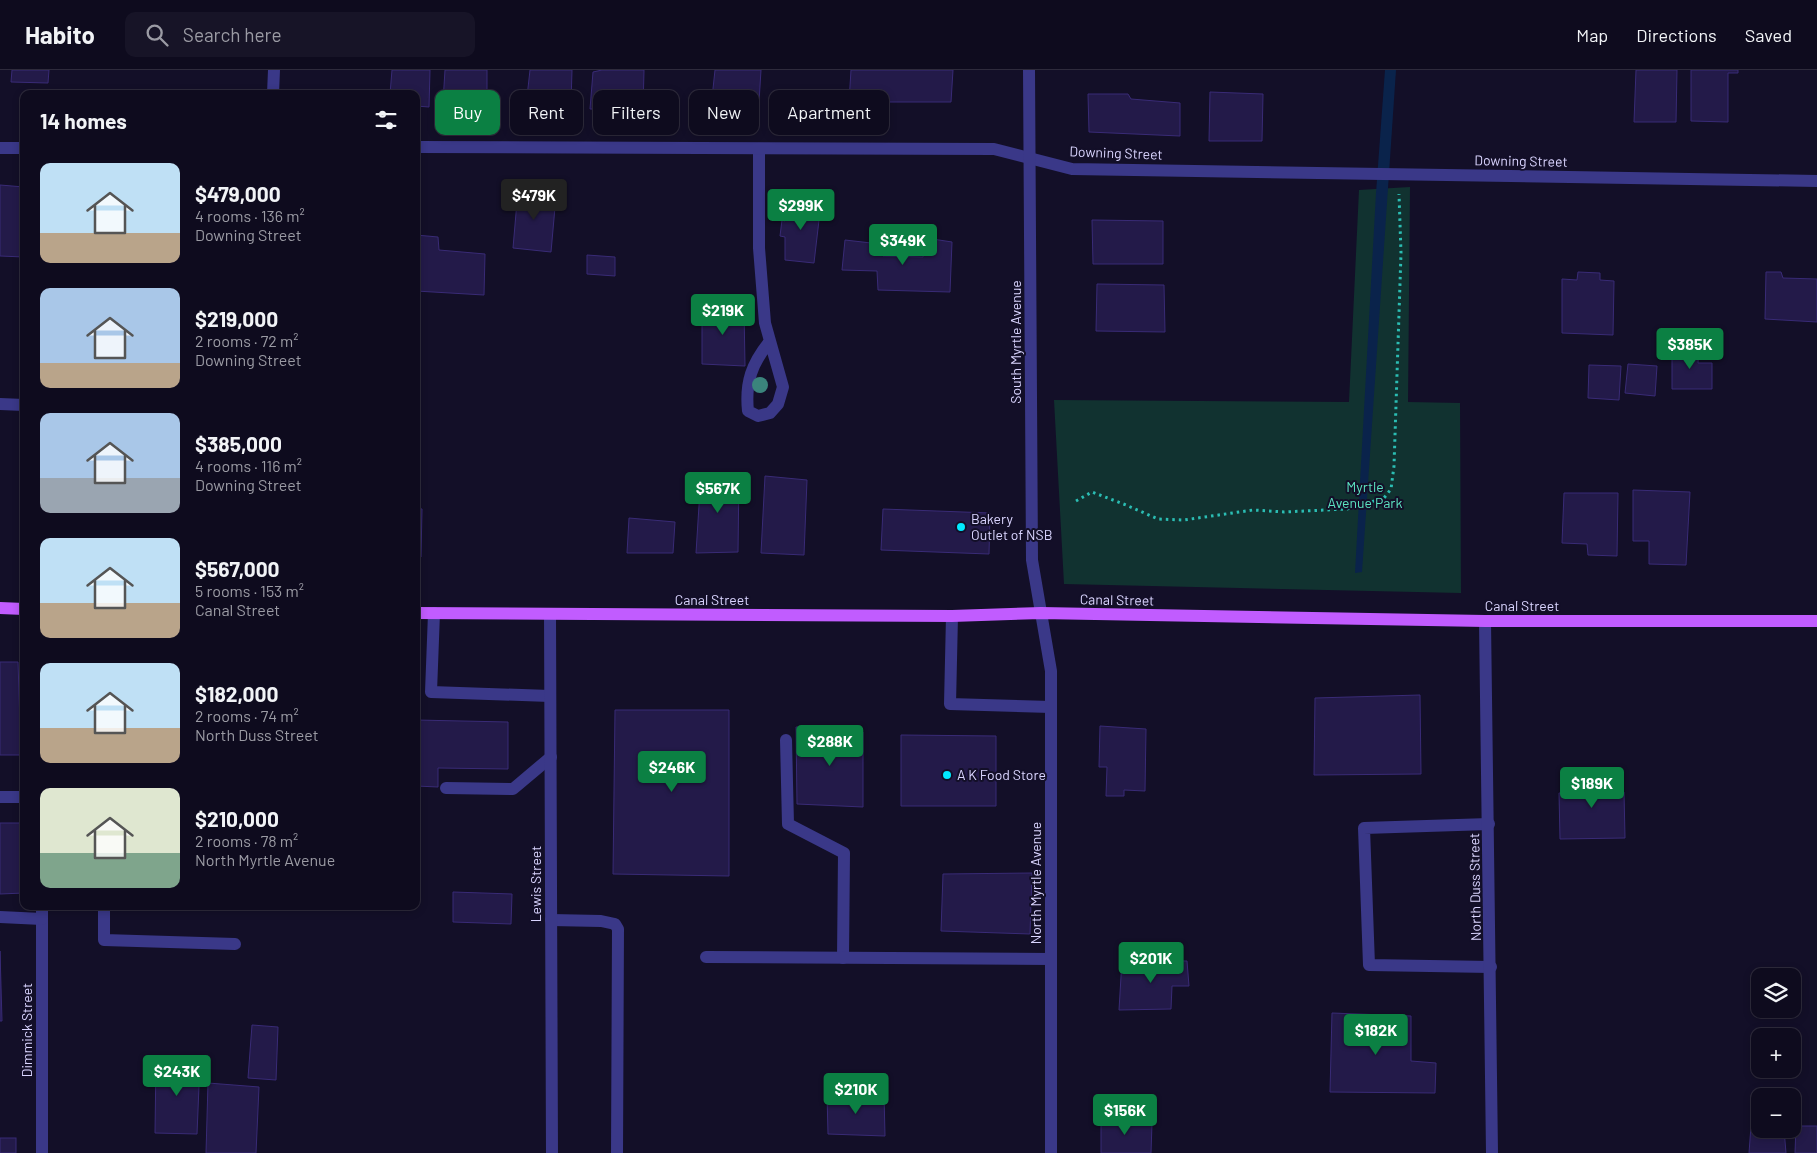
<!DOCTYPE html>
<meta charset="utf-8">
<style>
body{margin:0;font-family:Barlow,sans-serif;background:#171427;color:#f1f3f6;height:100vh;display:flex;flex-direction:column;font-size:19px;white-space:nowrap}
*{box-sizing:border-box;margin:0}
p{font-size:16px;color:#9b9ba4}
.icon{flex:none;width:28px;height:28px;fill:none;stroke:currentColor;stroke-width:2;stroke-linecap:round;stroke-linejoin:round}
.map{position:relative;flex:1;overflow:hidden}
.details{position:absolute;left:20px;top:20px;width:400px;height:820px;display:flex;flex-direction:column;background:#0e0b1e;border-radius:10px;box-shadow:0 2px 8px #0003,0 0 0 1px #2e2b3c}
.details>*{flex:none}
.guide{position:absolute;left:435px;top:20px;width:475px;height:45px;display:flex;gap:10px}
.controls{position:absolute;left:1751px;top:898px;display:grid;gap:10px}
.controls a{display:grid;place-items:center;width:50px;height:50px;border-radius:10px;background:#0e0b1e;box-shadow:0 2px 8px #0003,0 0 0 1px #2e2b3c;font-size:25px}
.price{position:absolute;translate:-50% -42px;padding:0 11px;border-radius:5px;background:#0b8043;color:#fff;font-size:16px;line-height:32px;filter:drop-shadow(0 1px 2px #0008)}
.price::after{content:'';position:absolute;left:50%;top:30px;width:15px;height:11px;margin-left:-8px;background:inherit;clip-path:polygon(0 0,100% 0,50% 100%)}
.price.active{background:#222;color:#fff}
ul{padding:0;list-style:none}
li{display:flex;align-items:center;gap:15px;height:125px;padding:0 20px}
li span{display:grid;place-items:center;flex:none;width:140px;height:100px;border-radius:10px;color:#555}
li>.icon{margin-inline-start:auto}
span .icon{width:60px;height:60px;fill:#fffc;stroke-width:1}
li b{font-size:21px}
h2{display:flex;justify-content:space-between;align-items:center;height:60px;padding:0 20px;font-size:21px}
.pill{padding:0 18px;border-radius:10px;background:#0e0b1e;box-shadow:0 2px 8px #0003,0 0 0 1px #2e2b3c;font-size:18px;line-height:45px}
.pill.active{background:#0b8043;color:#fff}
header{display:flex;align-items:center;gap:30px;box-sizing:border-box;height:70px;padding:0 25px;background:#0e0b1e;border-bottom:1px solid #2e2b3c}
header strong{font-size:24px}
nav{display:flex;gap:28px;margin-inline-start:auto;font-size:18px}
.search{width:350px;height:45px;background:#171427;display:flex;align-items:center;gap:12px;box-sizing:border-box;padding:0 18px;border-radius:10px;color:#9b9ba4;font-size:19px}
.map>svg:first-child{display:block}
.green{fill:#113230}
.water{fill:#0a234b}
.building{fill:#231a49;stroke:#392b76}
.lines{fill:none;stroke-linecap:round;stroke-linejoin:round}
.path{stroke:#2bbdb3;stroke-width:3;stroke-dasharray:2.5 4;stroke-linecap:butt}
.service{stroke:#3a3888;stroke-width:12}
.minor{stroke:#3a3888;stroke-width:12}
.tertiary{stroke:#3a3888;stroke-width:12}
.primary{stroke:#c15cff;stroke-width:12}
.tree{fill:#3b847c}
.poi-dot{fill:#01e8ff;stroke:#130f28;stroke-width:2}
.labels{text-anchor:middle;stroke-width:4;stroke-linejoin:round;paint-order:stroke}
.street-label{font-size:14px;fill:#dad5ff;stroke:#130f28}
.park-label{font-size:14px;fill:#5ce4c1;stroke:#130f28}
.poi-label{font-size:14px;fill:#dad5ff;stroke:#130f28;text-anchor:start}
</style>
<header>
<strong>Habito</strong>
<div class="search"><svg class="icon" aria-label="search" viewBox="0 0 24 24"><circle cx="10" cy="10" r="6"/><path d="M15 15l6 6"/></svg>Search here</div>
<nav><a>Map</a><a>Directions</a><a>Saved</a></nav>
</header>
<div class="map">
<svg width="1817" height="1083" viewBox="0 0 1817 1083">
<rect width="100%" height="100%" fill="#130f28"/>
<!-- green -->
<path class="green" d="M 1410,117 L 1408,332 L 1460,333 L 1461,523 L 1064,514 L 1054,330 L 1349,332 L 1359,120 Z"/>
<!-- water -->
<path class="water" d="M 1385,0 L 1396,0 L 1362,502 L 1355,503 L 1376,123 Z"/>
<!-- building -->
<g class="building">
<path d="M 12,0 L 49,0 L 48,13 L 11,12 Z"/>
<path d="M 392,0 L 430,0 L 429,37 L 416,36 L 416,24 L 390,24 Z"/>
<path d="M 445,0 L 487,0 L 487,33 L 443,32 Z"/>
<path d="M 530,0 L 572,0 L 571,33 L 527,27 Z"/>
<path d="M 644,0 L 643,40 L 590,39 L 593,2 L 602,0 Z"/>
<path d="M 715,0 L 761,0 L 759,32 L 712,28 Z"/>
<path d="M 851,0 L 953,0 L 951,32 L 849,32 Z"/>
<path d="M 1636,0 L 1677,0 L 1676,52 L 1634,52 Z"/>
<path d="M 1691,0 L 1738,0 L 1738,3 L 1728,3 L 1728,52 L 1691,51 Z"/>
<path d="M 1210,22 L 1263,24 L 1262,71 L 1209,71 Z"/>
<path d="M 1088,24 L 1128,24 L 1131,29 L 1180,33 L 1180,66 L 1089,62 Z"/>
<path d="M 0,115 L 24,117 L 24,187 L 0,186 Z"/>
<path d="M 518,120 L 556,126 L 551,182 L 513,178 Z"/>
<path d="M 790,129 L 821,133 L 814,193 L 785,190 L 785,167 L 780,166 L 782,150 L 785,151 Z"/>
<path d="M 1092,150 L 1163,151 L 1163,194 L 1093,194 Z"/>
<path d="M 416,165 L 438,167 L 439,180 L 485,184 L 484,225 L 416,221 Z"/>
<path d="M 926,168 L 952,172 L 950,222 L 878,220 L 877,201 L 842,200 L 845,170 L 880,174 L 883,186 L 923,187 Z"/>
<path d="M 587,185 L 615,187 L 615,206 L 587,204 Z"/>
<path d="M 1578,202 L 1600,203 L 1600,210 L 1614,211 L 1613,265 L 1562,263 L 1562,209 L 1577,210 Z"/>
<path d="M 1766,202 L 1781,202 L 1783,208 L 1817,209 L 1817,252 L 1765,249 Z"/>
<path d="M 1097,214 L 1164,215 L 1165,262 L 1096,261 Z"/>
<path d="M 702,236 L 744,239 L 745,296 L 702,294 Z"/>
<path d="M 1699,276 L 1698,293 L 1712,293 L 1712,319 L 1672,319 L 1672,277 Z"/>
<path d="M 1628,294 L 1657,296 L 1655,326 L 1625,323 Z"/>
<path d="M 1589,295 L 1621,296 L 1619,330 L 1588,328 Z"/>
<path d="M 701,404 L 739,406 L 738,482 L 696,483 Z"/>
<path d="M 765,406 L 807,410 L 804,485 L 761,483 Z"/>
<path d="M 1633,420 L 1690,422 L 1686,495 L 1649,494 L 1649,471 L 1633,471 Z"/>
<path d="M 1564,423 L 1618,423 L 1617,486 L 1588,485 L 1587,474 L 1562,473 Z"/>
<path d="M 416,438 L 422,439 L 421,487 L 416,487 Z"/>
<path d="M 883,439 L 990,443 L 989,484 L 881,480 Z"/>
<path d="M 629,448 L 675,452 L 673,483 L 627,483 Z"/>
<path d="M 0,592 L 18,592 L 21,685 L 0,685 Z"/>
<path d="M 1420,625 L 1421,704 L 1314,705 L 1315,628 Z"/>
<path d="M 615,640 L 729,640 L 729,806 L 613,804 Z"/>
<path d="M 416,650 L 508,652 L 508,699 L 438,698 L 438,717 L 416,716 Z"/>
<path d="M 1100,656 L 1146,659 L 1145,721 L 1124,720 L 1124,726 L 1106,726 L 1107,697 L 1099,697 Z"/>
<path d="M 796,657 L 863,662 L 863,737 L 797,734 Z"/>
<path d="M 901,665 L 996,666 L 996,736 L 901,736 Z"/>
<path d="M 1610,702 L 1610,722 L 1624,722 L 1625,768 L 1560,769 L 1559,723 L 1577,723 L 1576,703 Z"/>
<path d="M 0,753 L 24,753 L 24,823 L 0,824 Z"/>
<path d="M 1032,803 L 1030,864 L 941,861 L 943,804 Z"/>
<path d="M 453,822 L 512,824 L 511,854 L 453,852 Z"/>
<path d="M 0,881 L 2,951 L 0,951 Z"/>
<path d="M 1122,890 L 1187,891 L 1189,916 L 1172,916 L 1171,939 L 1119,940 Z"/>
<path d="M 1332,943 L 1411,946 L 1411,991 L 1436,993 L 1435,1023 L 1330,1022 Z"/>
<path d="M 252,955 L 278,957 L 276,1010 L 248,1008 Z"/>
<path d="M 156,991 L 200,992 L 197,1064 L 155,1063 Z"/>
<path d="M 208,1013 L 259,1017 L 256,1083 L 206,1083 Z"/>
<path d="M 827,1024 L 884,1024 L 885,1066 L 828,1064 Z"/>
<path d="M 1101,1047 L 1152,1053 L 1151,1083 L 1101,1083 Z"/>
<path d="M 1751,1056 L 1760,1056 L 1760,1059 L 1784,1059 L 1786,1083 L 1749,1083 Z"/>
<path d="M 1796,1056 L 1817,1056 L 1817,1083 L 1795,1083 Z"/>
<rect x="0" y="1068" width="16" height="15"/>
</g>
<g class="lines">
<!-- path -->
<path class="path" d="M 1076,431 L 1092,422 L 1126,435 L 1158,449 L 1184,450 L 1253,440 L 1284,442 L 1347,439 L 1384,428 L 1391,419 L 1394,396 L 1401,183 L 1399,124"/>
<!-- service -->
<g class="service">
<path d="M 759,79 L 759,178 L 765,253 L 783,317 L 778,334 L 770,343 L 758,346 L 748,341 C 745,312 752,293 770,271"/>
<path d="M 0,334 L 24,335"/>
<path d="M 434,543 L 431,622 L 550,626"/>
<path d="M 952,546 L 950,634 L 1051,637"/>
<path d="M 786,670 L 788,754 L 844,783 L 843,888"/>
<path d="M 446,718 L 513,719 L 551,687"/>
<path d="M 0,727 L 24,727"/>
<path d="M 1489,754 L 1364,758 L 1369,895 L 1491,897"/>
<path d="M 104,836 L 104,870 L 235,874"/>
<path d="M 551,850 L 601,851 L 615,854 L 618,859 L 617,1083"/>
<path d="M 706,887 L 1051,889"/>
</g>
<!-- minor -->
<g class="minor">
<path d="M 273,24 L 274,0"/>
<path d="M 416,77 L 994,79 L 1072,99 L 1817,111"/>
<path d="M 0,78 L 24,78"/>
<path d="M 550,544 L 552,1083"/>
<path d="M 1485,551 L 1492,1083"/>
<path d="M 42,836 L 42,1083"/>
<path d="M 0,847 L 42,849"/>
</g>
<!-- tertiary -->
<path class="tertiary" d="M 1029,0 L 1032,490 L 1051,601 L 1051,1083"/>
<!-- primary -->
<g class="primary">
<path d="M 0,538 L 24,539"/>
<path d="M 416,543 L 952,546 L 1041,543 L 1485,551 L 1817,551"/>
</g>
</g>
<!-- trees -->
<circle class="tree" cx="760" cy="315" r="8"/>
<!-- markers -->
<g class="poi-dot">
<circle cx="961" cy="457" r="5"/>
<circle cx="947" cy="705" r="5"/>
</g>
<g class="labels">
<!-- street labels -->
<g class="street-label">
<text transform="translate(1116 83) rotate(2)" y="5">Downing Street</text>
<text transform="translate(1521 91) rotate(1)" y="5">Downing Street</text>
<text transform="translate(1016 272) rotate(-90)" y="5">South Myrtle Avenue</text>
<text x="712" y="535">Canal Street</text>
<text transform="translate(1117 530) rotate(1)" y="5">Canal Street</text>
<text x="1522" y="541">Canal Street</text>
<text transform="translate(1036 813) rotate(-90)" y="5">North Myrtle Avenue</text>
<text transform="translate(536 814) rotate(-90)" y="5">Lewis Street</text>
<text transform="translate(1475 817) rotate(-91)" y="5">North Duss Street</text>
<text transform="translate(27 960) rotate(-90)" y="5">Dimmick Street</text>
</g>
<!-- park labels -->
<g class="park-label">
<text x="1365" y="422">Myrtle<tspan x="1365" dy="16">Avenue Park</tspan></text>
</g>
<!-- poi labels -->
<g class="poi-label">
<text x="971" y="454">Bakery<tspan x="971" dy="16">Outlet of NSB</tspan></text>
<text x="957" y="710">A K Food Store</text>
</g>
</g>
</svg>
<div class="controls">
<a><svg class="icon" aria-label="layers" viewBox="0 0 24 24"><path d="M12 4l9 5-9 5-9-5zM3 14l9 5 9-5"/></svg></a>
<a>+</a>
<a>−</a>
</div>
<b class="price active" style="left:534px;top:151px">$479K</b>
<b class="price" style="left:801px;top:161px">$299K</b>
<b class="price" style="left:903px;top:196px">$349K</b>
<b class="price" style="left:723px;top:266px">$219K</b>
<b class="price" style="left:1690px;top:300px">$385K</b>
<b class="price" style="left:718px;top:444px">$567K</b>
<b class="price" style="left:830px;top:697px">$288K</b>
<b class="price" style="left:672px;top:723px">$246K</b>
<b class="price" style="left:1592px;top:739px">$189K</b>
<b class="price" style="left:1151px;top:914px">$201K</b>
<b class="price" style="left:1376px;top:986px">$182K</b>
<b class="price" style="left:177px;top:1027px">$243K</b>
<b class="price" style="left:856px;top:1045px">$210K</b>
<b class="price" style="left:1125px;top:1066px">$156K</b>
<div class="guide">
<a class="pill active">Buy</a>
<a class="pill">Rent</a>
<a class="pill">Filters</a>
<a class="pill">New</a>
<a class="pill">Apartment</a>
</div>
<section class="details">
<h2>14 homes<svg class="icon" aria-label="filters" viewBox="0 0 24 24"><path d="M4 7h16M4 17h16"/><circle cx="9" cy="7" r="2"/><circle cx="15" cy="17" r="2"/></svg></h2>
<ul>
<li><span style="background:linear-gradient(#bfe0f5 70%,#b9a48a 0)"><svg class="icon" aria-label="home" viewBox="0 0 24 24"><path d="M3 11l9-7 9 7M6 9v11h12V9"/></svg></span><div><b>$479,000</b><p>4 rooms · 136 m²</p><p>Downing Street</p></div></li>
<li><span style="background:linear-gradient(#a9c7e8 75%,#b9a48a 0)"><svg class="icon" aria-label="home" viewBox="0 0 24 24"><path d="M3 11l9-7 9 7M6 9v11h12V9"/></svg></span><div><b>$219,000</b><p>2 rooms · 72 m²</p><p>Downing Street</p></div></li>
<li><span style="background:linear-gradient(#a9c7e8 65%,#9aa5b1 0)"><svg class="icon" aria-label="home" viewBox="0 0 24 24"><path d="M3 11l9-7 9 7M6 9v11h12V9"/></svg></span><div><b>$385,000</b><p>4 rooms · 116 m²</p><p>Downing Street</p></div></li>
<li><span style="background:linear-gradient(#bfe0f5 65%,#b9a48a 0)"><svg class="icon" aria-label="home" viewBox="0 0 24 24"><path d="M3 11l9-7 9 7M6 9v11h12V9"/></svg></span><div><b>$567,000</b><p>5 rooms · 153 m²</p><p>Canal Street</p></div></li>
<li><span style="background:linear-gradient(#bfe0f5 65%,#b9a48a 0)"><svg class="icon" aria-label="home" viewBox="0 0 24 24"><path d="M3 11l9-7 9 7M6 9v11h12V9"/></svg></span><div><b>$182,000</b><p>2 rooms · 74 m²</p><p>North Duss Street</p></div></li>
<li><span style="background:linear-gradient(#dfe7d0 65%,#7fa58c 0)"><svg class="icon" aria-label="home" viewBox="0 0 24 24"><path d="M3 11l9-7 9 7M6 9v11h12V9"/></svg></span><div><b>$210,000</b><p>2 rooms · 78 m²</p><p>North Myrtle Avenue</p></div></li>
</ul>
</section>
</div>
